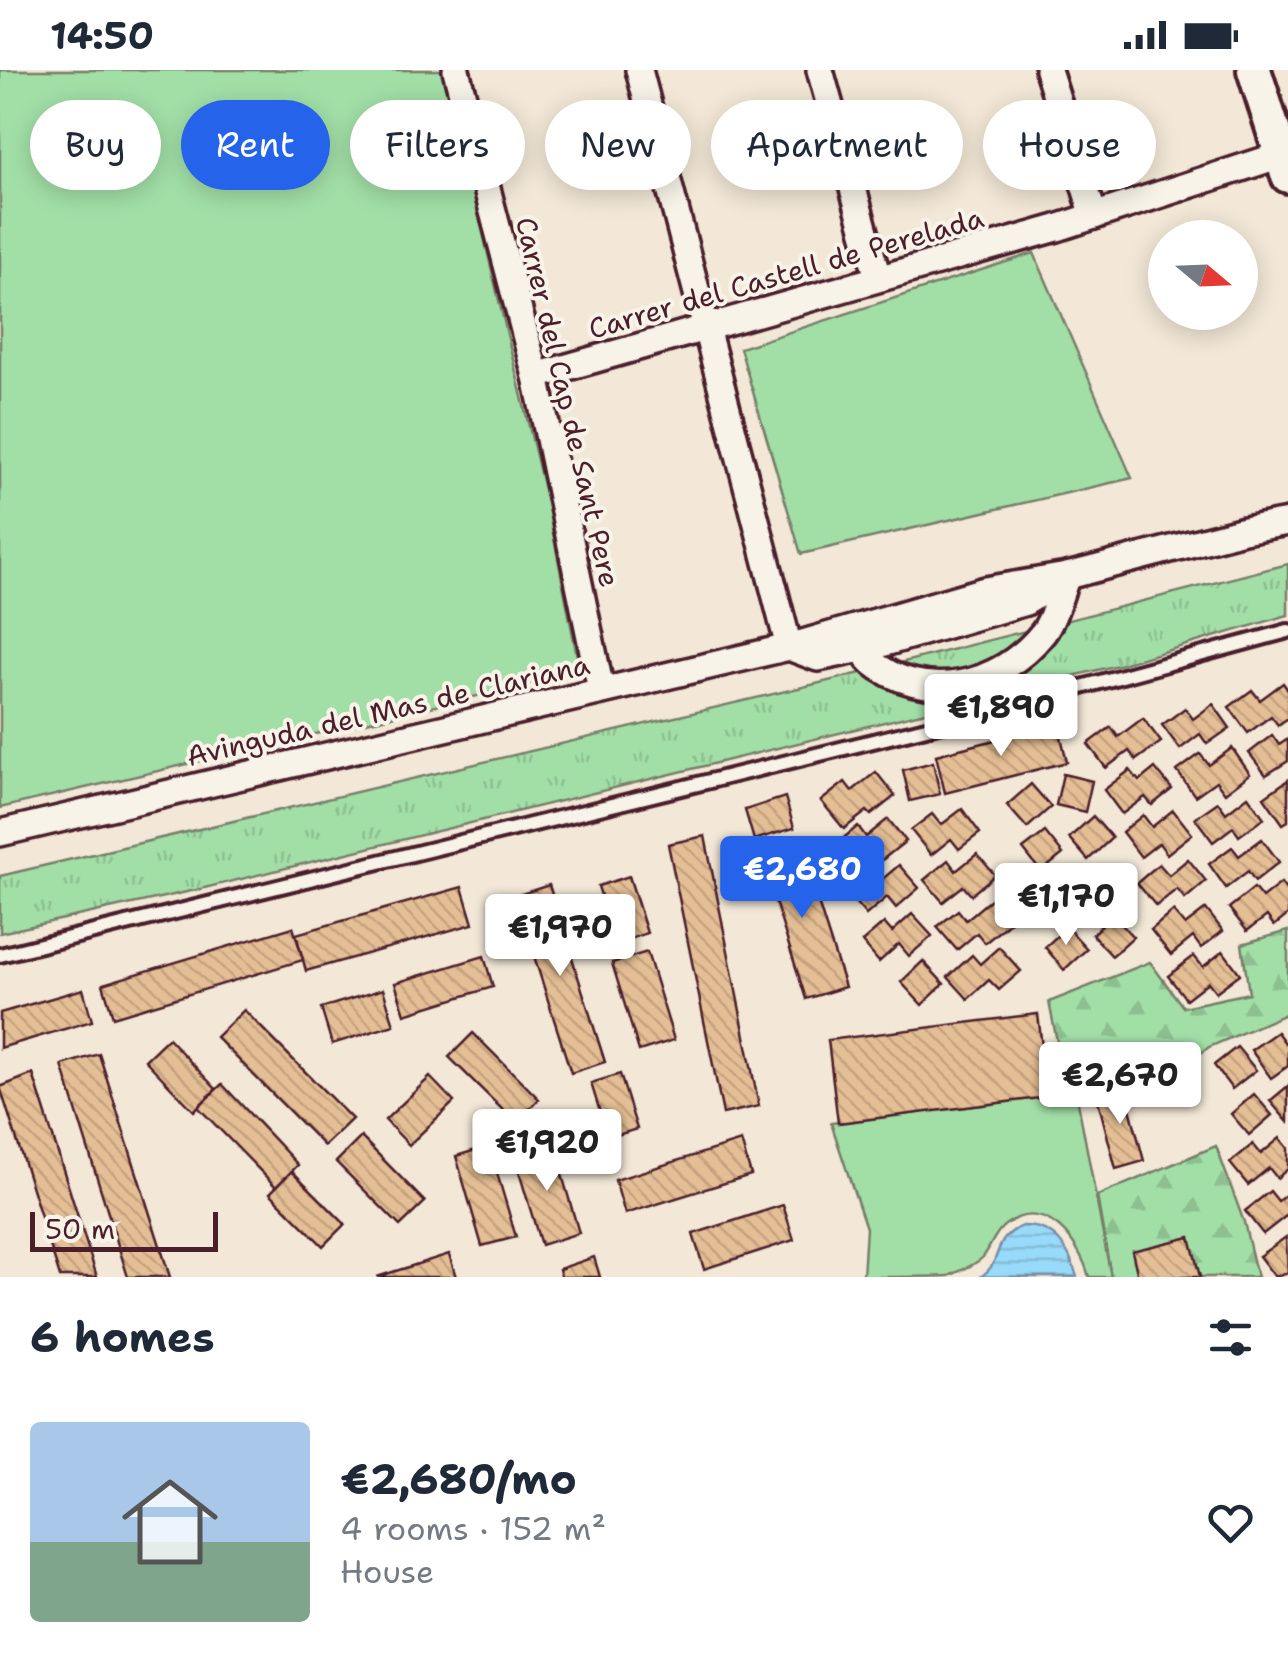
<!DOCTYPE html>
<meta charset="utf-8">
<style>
body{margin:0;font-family:"Shantell Sans",sans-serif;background:#f2f2f3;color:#1f2937;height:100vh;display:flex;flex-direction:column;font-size:38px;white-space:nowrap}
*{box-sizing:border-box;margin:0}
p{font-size:32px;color:#747a83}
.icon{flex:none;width:55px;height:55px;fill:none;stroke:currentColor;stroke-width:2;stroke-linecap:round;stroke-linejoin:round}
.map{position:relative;height:1207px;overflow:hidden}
.sheet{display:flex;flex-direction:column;background:#fff;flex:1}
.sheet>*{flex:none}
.top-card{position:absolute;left:30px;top:30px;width:1230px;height:90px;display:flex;gap:20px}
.needle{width:65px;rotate:109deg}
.controls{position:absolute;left:1148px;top:150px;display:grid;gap:20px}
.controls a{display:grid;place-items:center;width:110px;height:110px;border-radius:50%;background:#fff;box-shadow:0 5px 25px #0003;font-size:50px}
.scale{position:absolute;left:30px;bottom:25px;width:188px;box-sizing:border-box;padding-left:10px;border:5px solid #4a1f2b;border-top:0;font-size:28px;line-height:35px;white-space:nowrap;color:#4a1f2b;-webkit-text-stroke:8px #f7f3e8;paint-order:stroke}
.price{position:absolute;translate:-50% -85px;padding:0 22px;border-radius:10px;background:#fff;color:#222;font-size:32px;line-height:65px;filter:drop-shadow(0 2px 5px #0008)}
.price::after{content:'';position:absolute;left:50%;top:60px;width:30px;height:22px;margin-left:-15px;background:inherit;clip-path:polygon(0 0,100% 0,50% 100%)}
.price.active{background:#2563eb;color:#fff}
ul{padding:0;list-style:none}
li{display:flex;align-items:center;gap:30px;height:250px;padding:0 30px}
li+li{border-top:2px solid #e0e1e3}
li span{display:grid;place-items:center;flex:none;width:280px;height:200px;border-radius:10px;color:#555}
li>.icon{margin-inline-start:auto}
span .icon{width:120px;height:120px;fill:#fffc;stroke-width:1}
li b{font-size:42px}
h2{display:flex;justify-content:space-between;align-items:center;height:120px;padding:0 30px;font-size:42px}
.tag{padding:0 35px;border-radius:45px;background:#fff;box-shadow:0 5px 25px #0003;font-size:35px;line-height:90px}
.tag.active{background:#2563eb;color:#fff}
.status{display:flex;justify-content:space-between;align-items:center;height:70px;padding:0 50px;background:#fff;direction:ltr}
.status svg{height:28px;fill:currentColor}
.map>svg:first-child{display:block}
.grass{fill:url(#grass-tufts);stroke:#767f69;stroke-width:2.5}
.forest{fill:url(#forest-firs);stroke:#767f69;stroke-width:2.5}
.park{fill:#a2dfa7;stroke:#767f69;stroke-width:2.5}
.water{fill:url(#water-rules);stroke:#788fa7;stroke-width:2.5}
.building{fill:url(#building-back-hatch);stroke:#4a1f2b;stroke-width:2.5}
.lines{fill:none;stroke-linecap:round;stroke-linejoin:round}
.service-casing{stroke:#4a1f2b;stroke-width:20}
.minor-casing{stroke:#4a1f2b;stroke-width:32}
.tertiary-casing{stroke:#4a1f2b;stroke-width:40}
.service{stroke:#f7f3e8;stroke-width:12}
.minor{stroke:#f7f3e8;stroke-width:25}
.tertiary{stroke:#f7f3e8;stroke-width:32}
.labels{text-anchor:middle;stroke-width:8;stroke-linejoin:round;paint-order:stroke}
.street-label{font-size:28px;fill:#4a1f2b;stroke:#f7f3e8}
</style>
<div class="status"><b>14:50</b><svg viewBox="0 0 49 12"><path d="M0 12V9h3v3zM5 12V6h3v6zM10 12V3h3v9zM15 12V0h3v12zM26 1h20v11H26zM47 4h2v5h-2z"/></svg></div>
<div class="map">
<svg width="1288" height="1207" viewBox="0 0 1288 1207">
<defs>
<pattern id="grass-tufts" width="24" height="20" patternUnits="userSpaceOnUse" patternTransform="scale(2.5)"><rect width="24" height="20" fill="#a2dfa7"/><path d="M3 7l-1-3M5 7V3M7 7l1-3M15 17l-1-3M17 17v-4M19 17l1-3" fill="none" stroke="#8dbf90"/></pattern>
<pattern id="forest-firs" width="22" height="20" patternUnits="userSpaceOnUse" patternTransform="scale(2.5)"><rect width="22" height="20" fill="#a2dfa7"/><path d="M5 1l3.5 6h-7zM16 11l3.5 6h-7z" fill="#8dbf90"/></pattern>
<pattern id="water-rules" width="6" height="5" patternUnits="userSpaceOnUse" patternTransform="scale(2.5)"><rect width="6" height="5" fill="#97daf9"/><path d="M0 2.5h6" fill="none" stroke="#84bbd6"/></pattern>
<pattern id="building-back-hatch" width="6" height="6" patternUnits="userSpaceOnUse" patternTransform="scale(2.5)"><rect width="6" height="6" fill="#e4be94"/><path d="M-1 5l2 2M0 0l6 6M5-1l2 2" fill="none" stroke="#c5a380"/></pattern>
</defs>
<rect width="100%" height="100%" fill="#f3e8d7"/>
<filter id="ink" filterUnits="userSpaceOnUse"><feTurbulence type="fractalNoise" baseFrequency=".01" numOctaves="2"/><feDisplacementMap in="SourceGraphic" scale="20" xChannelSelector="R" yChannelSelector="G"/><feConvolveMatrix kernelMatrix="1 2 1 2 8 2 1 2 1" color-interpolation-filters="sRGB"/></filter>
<g filter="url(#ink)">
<!-- grass -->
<path class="grass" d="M 1288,494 L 1288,545 L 1122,594 L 196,820 L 0,863 L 0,806 L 841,608 Z"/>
<!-- forest -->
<g class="forest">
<path d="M 1288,861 L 1288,943 L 1209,977 L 1166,1010 L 1124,988 L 1064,1006 L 1049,932 L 1150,892 L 1183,937 L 1249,923 L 1242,874 Z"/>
<path d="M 1216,1076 L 1244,1152 L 1257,1207 L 1111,1207 L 1097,1126 Z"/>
</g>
<!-- park -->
<g class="park">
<path d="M 0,0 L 444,0 L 547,432 L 580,602 L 0,738 Z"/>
<path d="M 1034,183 L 1132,408 L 801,484 L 740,278 Z"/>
<path d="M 1048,1027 L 1077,1027 L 1111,1207 L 1089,1207 C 1080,1173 1046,1125 1005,1155 C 994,1163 991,1177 983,1187 C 976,1195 959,1201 949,1206 C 935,1207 881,1207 863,1207 L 866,1158 L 831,1053 Z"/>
</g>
<!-- water -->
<path class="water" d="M 1022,1156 C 1055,1155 1069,1178 1077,1207 L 980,1207 C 1005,1191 989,1171 1022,1156 Z"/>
<!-- building -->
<g class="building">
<path d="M 1283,613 L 1288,620 L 1288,648 L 1278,655 L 1271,646 L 1248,663 L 1229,637 L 1252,620 L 1260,630 Z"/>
<path d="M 1213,634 L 1230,658 L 1207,674 L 1200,664 L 1180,679 L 1162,655 L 1185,638 L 1193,649 Z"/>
<path d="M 1143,648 L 1161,672 L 1136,690 L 1129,681 L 1106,698 L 1088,674 L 1111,657 L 1118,667 Z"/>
<path d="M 1058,654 L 1067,692 L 945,723 L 936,685 Z"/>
<path d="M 1272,665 L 1279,675 L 1288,669 L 1288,691 L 1266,705 L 1249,683 Z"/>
<path d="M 1232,678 L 1250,704 L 1225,723 L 1216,711 L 1195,726 L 1177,701 L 1200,684 L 1209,695 Z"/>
<path d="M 933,692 L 940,724 L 910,731 L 903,700 Z"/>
<path d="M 1155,698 L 1172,719 L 1152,735 L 1145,727 L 1122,744 L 1104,720 L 1130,700 L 1139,711 Z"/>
<path d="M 876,702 L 895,726 L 871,745 L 867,741 L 844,759 L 821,731 L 845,712 L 852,721 Z"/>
<path d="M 1063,704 L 1092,711 L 1085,742 L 1056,735 Z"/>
<path d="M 1288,710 L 1288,751 L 1283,754 L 1264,727 Z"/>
<path d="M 1031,714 L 1051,737 L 1027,758 L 1007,735 Z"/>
<path d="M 1248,726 L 1264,748 L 1239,766 L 1233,757 L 1213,772 L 1195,748 L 1218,732 L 1226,743 Z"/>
<path d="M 785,727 L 794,758 L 754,770 L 745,740 Z"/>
<path d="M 962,739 L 980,763 L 959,779 L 951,769 L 931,785 L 911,760 L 932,744 L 941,755 Z"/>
<path d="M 1173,740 L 1192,764 L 1167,784 L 1159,773 L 1141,787 L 1122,762 L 1143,745 L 1152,757 Z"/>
<path d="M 1093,746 L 1112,768 L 1088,790 L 1069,768 Z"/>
<path d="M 888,749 L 906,771 L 882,790 L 874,780 L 852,798 L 834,776 L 858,756 L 866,767 Z"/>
<path d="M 1045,762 L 1063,784 L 1041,802 L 1023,779 Z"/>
<path d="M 705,766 L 759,1036 L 723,1044 L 668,774 Z"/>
<path d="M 1262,769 L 1279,792 L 1255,811 L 1248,801 L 1226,818 L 1209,794 L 1232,777 L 1239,786 Z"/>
<path d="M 799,773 L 845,917 L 806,929 L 760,785 Z"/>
<path d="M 977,784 L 995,805 L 971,825 L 963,816 L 943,832 L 924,810 L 948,790 L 956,801 Z"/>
<path d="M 1188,789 L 1206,811 L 1185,829 L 1177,819 L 1156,836 L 1137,813 L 1159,794 L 1169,805 Z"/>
<path d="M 899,795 L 919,818 L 896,838 L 887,827 L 866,845 L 848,824 L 871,804 L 878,813 Z"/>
<path d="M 1088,802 L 1117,807 L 1112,838 L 1083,833 Z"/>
<path d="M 629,806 L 647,863 L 616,874 L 598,816 Z"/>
<path d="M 1056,810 L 1075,832 L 1053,852 L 1034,830 Z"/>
<path d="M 1281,813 L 1288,822 L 1288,845 L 1274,856 L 1267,846 L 1247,861 L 1229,838 L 1254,818 L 1262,828 Z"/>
<path d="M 549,815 L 605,992 L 571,1003 L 515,826 Z"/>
<path d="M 462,817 L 473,854 L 306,901 L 296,864 Z"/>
<path d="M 991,829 L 1010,852 L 985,873 L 977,863 L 957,880 L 937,857 L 958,840 L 966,850 Z"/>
<path d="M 1206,839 L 1223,861 L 1201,878 L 1193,867 L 1171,885 L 1151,860 L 1173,841 L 1185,855 Z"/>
<path d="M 912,844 L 932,866 L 909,886 L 899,874 L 879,892 L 862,872 L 884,853 L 892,862 Z"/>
<path d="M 1113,845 L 1133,867 L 1112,886 L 1092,864 Z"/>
<path d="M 293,857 L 303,890 L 113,947 L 103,914 Z"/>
<path d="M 1067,857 L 1087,879 L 1064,900 L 1045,877 Z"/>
<path d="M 999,877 L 1021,901 L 999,920 L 989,910 L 968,929 L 948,907 L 972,885 L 980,894 Z"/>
<path d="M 1223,881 L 1240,904 L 1216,922 L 1208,912 L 1186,929 L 1168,906 L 1194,886 L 1203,897 Z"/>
<path d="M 647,882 L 674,970 L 639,981 L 612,893 Z"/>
<path d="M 484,886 L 493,917 L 405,944 L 395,913 Z"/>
<path d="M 923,891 L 944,914 L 922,935 L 901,912 Z"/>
<path d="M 83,919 L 92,951 L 0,978 L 0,943 Z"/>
<path d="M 383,919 L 394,955 L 332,974 L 321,938 Z"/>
<path d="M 244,940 L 352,1049 L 324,1076 L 216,967 Z"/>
<path d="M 1038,944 L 1048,1027 L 838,1053 L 828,970 Z"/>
<path d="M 1277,962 L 1285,973 L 1288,971 L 1288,996 L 1271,1008 L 1251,980 Z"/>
<path d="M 473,963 L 539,1029 L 516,1053 L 449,987 Z"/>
<path d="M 168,968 L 216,1019 L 194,1041 L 145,990 Z"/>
<path d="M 1237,977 L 1256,1000 L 1232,1019 L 1214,995 Z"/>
<path d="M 99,984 L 170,1207 L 128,1207 L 62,995 Z"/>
<path d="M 33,1004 L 97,1207 L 60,1207 L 0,1017 Z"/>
<path d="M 620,1004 L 637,1059 L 608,1068 L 591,1013 Z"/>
<path d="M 430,1007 L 454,1032 L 409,1075 L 385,1050 Z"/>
<path d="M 222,1014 L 298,1095 L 276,1117 L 198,1037 Z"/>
<path d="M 1124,1016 L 1144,1091 L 1116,1099 L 1096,1023 Z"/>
<path d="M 1288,1016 L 1288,1052 L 1270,1031 Z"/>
<path d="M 1254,1024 L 1272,1045 L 1249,1065 L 1231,1044 Z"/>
<path d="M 361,1067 L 425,1132 L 400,1156 L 336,1092 Z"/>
<path d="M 1280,1068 L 1288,1078 L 1288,1099 L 1277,1108 L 1269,1098 L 1248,1115 L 1230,1093 L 1253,1074 L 1261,1084 Z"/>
<path d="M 741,1071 L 751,1105 L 625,1144 L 615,1110 Z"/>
<path d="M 553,1074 L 579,1163 L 541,1175 L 514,1085 Z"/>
<path d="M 489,1076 L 516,1167 L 482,1176 L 456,1086 Z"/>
<path d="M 292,1101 L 345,1154 L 323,1176 L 270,1123 Z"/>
<path d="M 1270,1121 L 1278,1131 L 1288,1123 L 1288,1148 L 1286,1146 L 1263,1164 L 1245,1141 Z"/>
<path d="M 783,1135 L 794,1170 L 704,1199 L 693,1164 Z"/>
<path d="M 1190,1167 L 1200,1207 L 1138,1207 L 1132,1181 Z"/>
<path d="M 1286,1167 L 1288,1203 L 1275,1207 L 1259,1186 Z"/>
<path d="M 449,1184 L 456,1207 L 377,1207 Z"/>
<path d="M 594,1187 L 600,1207 L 561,1207 L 559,1199 Z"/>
</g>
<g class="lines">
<!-- service casing -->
<g class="service-casing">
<path id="service" d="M 0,885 L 971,647 L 1288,561"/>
</g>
<!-- minor casing -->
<g class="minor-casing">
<g id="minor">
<path d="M 456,0 L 536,306 L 601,620"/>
<path d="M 639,0 L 789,577"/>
<path d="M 820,0 L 878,208"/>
<path d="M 1048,0 L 1094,146"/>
<path d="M 536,306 L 1057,158 L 1281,85"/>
<path d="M 900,558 L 873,565 L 869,590 C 923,635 1000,617 1043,563 C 1054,549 1060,523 1067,506"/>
<path d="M 789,577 L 818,588 L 871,577 L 1026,532 L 1055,514"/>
<path d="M 0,763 L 789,577 L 985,520 L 1067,506 L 1244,460 L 1288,452"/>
</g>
</g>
<!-- tertiary casing -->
<g class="tertiary-casing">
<path id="tertiary" d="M 1254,0 L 1288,106"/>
</g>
<!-- service -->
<use href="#service" class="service"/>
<!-- minor -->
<use href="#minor" class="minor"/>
<!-- tertiary -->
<use href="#tertiary" class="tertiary"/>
</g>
</g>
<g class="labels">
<!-- street labels -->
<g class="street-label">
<text transform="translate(786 203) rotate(-16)" y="10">Carrer del Castell de Perelada</text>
<text transform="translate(568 332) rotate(77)" y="10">Carrer del Cap de Sant Pere</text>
<text transform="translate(388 640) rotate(-13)" y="10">Avinguda del Mas de Clariana</text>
</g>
</g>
</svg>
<div class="controls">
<a><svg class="needle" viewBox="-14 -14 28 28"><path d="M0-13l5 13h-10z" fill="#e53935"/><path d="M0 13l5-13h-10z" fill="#747a83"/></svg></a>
</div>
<div class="scale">50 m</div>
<b class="price" style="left:1001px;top:689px">€1,890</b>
<b class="price active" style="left:802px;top:851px">€2,680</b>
<b class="price" style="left:1066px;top:878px">€1,170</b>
<b class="price" style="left:560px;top:909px">€1,970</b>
<b class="price" style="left:1120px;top:1057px">€2,670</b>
<b class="price" style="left:547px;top:1124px">€1,920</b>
<div class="top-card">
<a class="tag">Buy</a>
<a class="tag active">Rent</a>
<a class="tag">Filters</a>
<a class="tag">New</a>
<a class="tag">Apartment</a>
<a class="tag">House</a>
</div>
</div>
<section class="sheet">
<h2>6 homes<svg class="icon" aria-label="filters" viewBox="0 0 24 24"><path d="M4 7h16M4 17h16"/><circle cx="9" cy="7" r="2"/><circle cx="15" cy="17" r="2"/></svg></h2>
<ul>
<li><span style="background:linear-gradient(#a9c7e8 60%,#7fa58c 0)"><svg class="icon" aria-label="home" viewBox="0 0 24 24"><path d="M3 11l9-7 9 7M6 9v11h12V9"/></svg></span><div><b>€2,680/mo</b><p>4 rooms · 152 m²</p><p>House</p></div><svg class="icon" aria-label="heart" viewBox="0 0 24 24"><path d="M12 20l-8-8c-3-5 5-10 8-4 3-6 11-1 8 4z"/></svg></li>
</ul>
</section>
